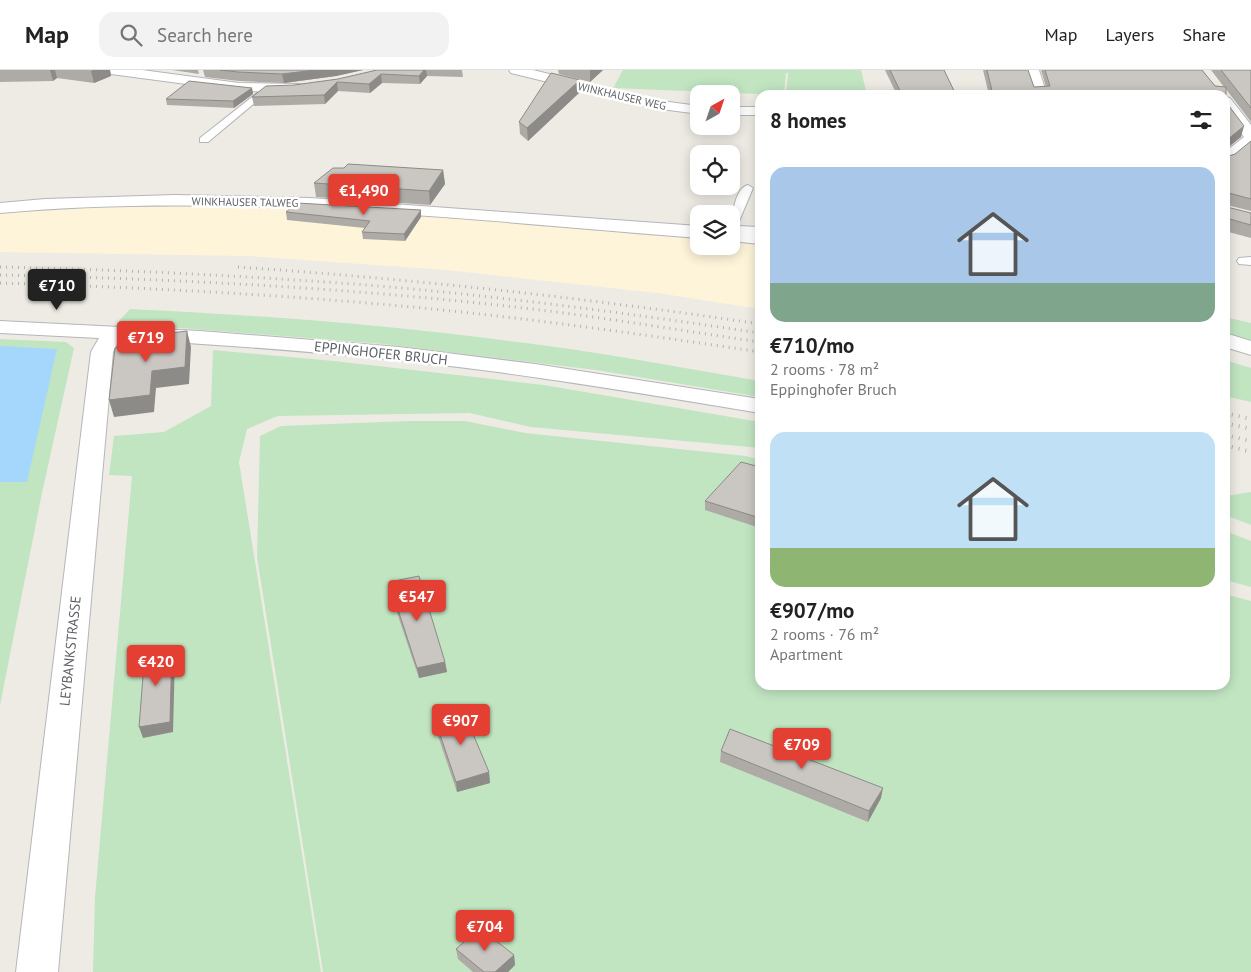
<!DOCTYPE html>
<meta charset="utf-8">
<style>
body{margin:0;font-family:"PT Sans",sans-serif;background:#f2f2f2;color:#222;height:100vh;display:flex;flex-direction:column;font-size:19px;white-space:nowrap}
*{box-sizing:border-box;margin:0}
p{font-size:16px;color:#767676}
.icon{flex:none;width:28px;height:28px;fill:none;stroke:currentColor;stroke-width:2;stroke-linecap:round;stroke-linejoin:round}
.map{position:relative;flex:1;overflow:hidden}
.details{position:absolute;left:755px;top:20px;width:475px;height:600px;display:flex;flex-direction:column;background:#fff;border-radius:15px;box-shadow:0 2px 12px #0003}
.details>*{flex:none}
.needle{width:32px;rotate:40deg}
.fabs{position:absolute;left:690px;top:15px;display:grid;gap:10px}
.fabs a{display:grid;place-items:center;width:50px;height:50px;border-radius:10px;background:#fff;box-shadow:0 2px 12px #0003;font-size:25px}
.price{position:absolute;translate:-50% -42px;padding:0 11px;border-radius:5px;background:#e43f33;color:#fff;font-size:16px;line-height:32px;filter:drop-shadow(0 1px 2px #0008)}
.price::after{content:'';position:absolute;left:50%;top:30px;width:15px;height:11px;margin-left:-8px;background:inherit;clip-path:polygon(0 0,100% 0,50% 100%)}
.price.on{background:#222;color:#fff}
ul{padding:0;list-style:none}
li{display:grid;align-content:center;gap:10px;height:265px;padding:0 15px}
li span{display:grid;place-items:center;height:155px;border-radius:15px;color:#555}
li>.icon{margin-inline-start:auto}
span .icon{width:90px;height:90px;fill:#fffc;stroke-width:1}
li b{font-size:21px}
h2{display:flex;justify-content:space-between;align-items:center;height:60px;padding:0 15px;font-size:21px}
header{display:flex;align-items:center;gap:30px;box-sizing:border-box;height:70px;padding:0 25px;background:#fff;border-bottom:1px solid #e0e0e0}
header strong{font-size:24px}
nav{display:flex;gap:28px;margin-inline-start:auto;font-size:18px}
.search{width:350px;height:45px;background:#f2f2f2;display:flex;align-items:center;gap:12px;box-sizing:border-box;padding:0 18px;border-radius:15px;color:#767676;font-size:19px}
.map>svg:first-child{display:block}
.commercial{fill:#fdf4da}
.green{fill:#c1e5c1}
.water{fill:#a5d7fd}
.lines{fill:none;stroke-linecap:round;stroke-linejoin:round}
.lane-casing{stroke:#b4b6ba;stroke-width:2}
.street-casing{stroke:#b4b6ba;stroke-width:2}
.lane{fill:#fff;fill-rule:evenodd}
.street{fill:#fff;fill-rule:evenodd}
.rail-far1{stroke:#b2b3b4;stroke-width:3;stroke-dasharray:1 5;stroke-linecap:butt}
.rail{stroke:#b2b3b4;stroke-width:4;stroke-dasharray:1 6;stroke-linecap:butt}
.wall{fill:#aeaaa6}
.shaded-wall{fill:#8d8b87}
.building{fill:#cac6c1;stroke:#8d8b87}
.labels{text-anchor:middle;stroke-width:5;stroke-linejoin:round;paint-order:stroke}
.far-street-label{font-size:11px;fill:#5c5f64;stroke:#fff}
.street-label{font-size:14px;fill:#5c5f64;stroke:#fff}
</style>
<header>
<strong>Map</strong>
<div class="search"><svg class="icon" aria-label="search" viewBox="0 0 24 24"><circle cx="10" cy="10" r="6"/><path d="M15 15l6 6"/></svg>Search here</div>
<nav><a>Map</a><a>Layers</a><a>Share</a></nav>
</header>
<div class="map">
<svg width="1251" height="902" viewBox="0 0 1251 902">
<rect width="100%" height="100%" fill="#eeebe4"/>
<!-- commercial -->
<path class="commercial" d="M 200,134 L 312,137 L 699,167 L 699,176 L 731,176 L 731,169 L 760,171 L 760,239 L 657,223 L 447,200 L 248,186 L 0,182 L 0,141 Z"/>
<!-- green -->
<g class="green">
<path d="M 623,0 L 861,0 L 867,25 L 786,25 L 788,3 L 786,3 L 784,25 L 613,18 Z"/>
<path d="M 130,239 C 259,245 389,255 518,272 C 599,282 679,297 760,311 L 760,327 L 596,300 L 384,274 L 117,253 Z"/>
<path d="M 1225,247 L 1251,253 L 1251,271 L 1225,263 Z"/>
<path d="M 0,269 L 66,272 L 74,278 L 42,423 L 0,635 Z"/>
<path d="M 213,280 L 334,291 L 544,315 L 760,352 L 760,378 L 531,357 L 470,343 L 278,346 L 247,359 L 239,392 L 321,902 L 93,902 L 95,827 L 132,406 L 109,405 L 114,366 L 164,362 L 211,336 Z"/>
<path d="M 1225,290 L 1251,298 L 1251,332 L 1225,326 Z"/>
<path d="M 408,351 L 465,351 L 525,363 L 746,386 L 760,390 L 760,615 L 1225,615 L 1225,524 L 1251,531 L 1251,902 L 323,902 L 257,487 L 260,366 L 281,356 Z"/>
<path d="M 1251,422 L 1251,455 L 1225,445 L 1225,426 Z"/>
<path d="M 1225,461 L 1251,471 L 1251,517 L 1225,510 Z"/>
</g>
<!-- water -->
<path class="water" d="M 0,276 L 57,279 L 27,412 L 0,412 Z"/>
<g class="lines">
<!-- lane casing -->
<g class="lane-casing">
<g id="lane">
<path d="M 266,16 L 271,19 L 269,21 L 208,72 L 200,72 L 200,68 Z"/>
<path d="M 748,115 L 753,118 L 737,156 L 760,157 L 760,165 L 731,163 C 731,151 734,118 748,115 Z"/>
<path d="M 1251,187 L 1251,195 L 1239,194 L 1237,191 L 1239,188 Z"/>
</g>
</g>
<!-- street casing -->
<g class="street-casing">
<g id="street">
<path d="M 104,0 L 142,0 L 239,13 L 298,14 L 303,15 L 305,18 L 303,21 L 298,22 L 239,21 L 111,4 Z"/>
<path d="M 509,0 L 533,0 L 654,30 L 699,36 L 699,44 L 654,38 L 511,3 Z"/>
<path d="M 1025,0 L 1039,0 L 1047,25 L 1033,25 Z"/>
<path d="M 1225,27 L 1230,28 L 1251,55 L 1251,77 L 1231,93 L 1225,95 L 1225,82 L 1244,67 L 1225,41 Z"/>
<rect x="731" y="37" width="29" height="8"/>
<path d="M 175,125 L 310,128 L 699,156 L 699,168 C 467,150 233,122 0,143 L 0,133 L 45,129 Z"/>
<path d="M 731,159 L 760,162 L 760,174 L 731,171 Z"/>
<path d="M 0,251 L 200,261 L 399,277 L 535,294 L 760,329 L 760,343 C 670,328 580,313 490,301 C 367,285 244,276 120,269 L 113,282 L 58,902 L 16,902 L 91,282 L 99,268 L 0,263 Z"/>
<path d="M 1225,263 L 1251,271 L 1251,285 L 1225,277 Z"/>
</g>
</g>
<!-- lane -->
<use href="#lane" class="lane"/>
<!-- street -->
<use href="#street" class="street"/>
<!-- rail-far1 -->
<g class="rail-far1">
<path d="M 0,197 C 127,200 253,206 379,216 C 507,227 633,244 760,263"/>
<path d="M 238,197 C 413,209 587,228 760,254"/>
<path d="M 0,205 C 178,209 355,218 532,239 C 608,248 684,261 760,272"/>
<path d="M 0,213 C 127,217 253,223 379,234 C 507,245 634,263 760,282"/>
</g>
<!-- rail -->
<g class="rail">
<path d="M 1225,343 L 1251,349"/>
<path d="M 1225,353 L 1251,359"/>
<path d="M 1225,365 L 1251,371"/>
<path d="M 1225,375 L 1251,382"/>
</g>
</g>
<!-- wall -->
<g class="wall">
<path d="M 0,0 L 110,0 L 111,6 L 94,13 L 57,8 L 53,11 L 0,12 Z"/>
<path d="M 172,0 L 198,0 L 199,4 Z"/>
<path d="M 203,0 L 363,0 L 336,6 L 284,13 L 239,11 L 205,7 Z"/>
<path d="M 377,0 L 462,0 L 463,7 L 427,6 L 420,14 L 382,13 L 370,23 L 338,21 L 325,34 L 254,36 L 252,27 L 294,15 L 338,9 Z"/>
<path d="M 558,0 L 603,0 L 590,12 L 559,4 Z"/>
<path d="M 885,0 L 944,0 L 956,25 L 897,25 Z"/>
<path d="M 983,0 L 1028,0 L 1034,17 L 1046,17 L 1041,0 L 1202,0 L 1215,16 L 1224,17 L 1211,0 L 1251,0 L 1251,52 L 1226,19 L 1226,32 L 1241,67 L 1226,78 L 1226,84 L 1229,86 L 1235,84 L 1251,71 L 1251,141 L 1227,135 L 1227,137 L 1251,143 L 1251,168 L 1225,161 L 1225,25 L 989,25 Z"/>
<path d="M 580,10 L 580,22 L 528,71 L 520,64 L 519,52 Z"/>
<path d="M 252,18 L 253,24 L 234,38 L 167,35 L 166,29 Z"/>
<path d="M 443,100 L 445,114 L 430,135 L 316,127 L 314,113 Z"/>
<path d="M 286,142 L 421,147 L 405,171 L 363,169 L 362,162 L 365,158 L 287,150 Z"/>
<path d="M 760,397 L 760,458 L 705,440 L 705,431 Z"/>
<path d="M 389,512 L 445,592 L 447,602 L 419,608 L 390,522 Z"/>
<path d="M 434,647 L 489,702 L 490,713 L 457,722 L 435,657 Z"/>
<path d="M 721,681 L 881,728 L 868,752 L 720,692 Z"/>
<path d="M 456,879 L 514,885 L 515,895 L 508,902 L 473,902 L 458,889 Z"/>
</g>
<!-- shaded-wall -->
<g class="shaded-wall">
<path d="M 50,0 L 55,0 L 57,8 L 53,11 Z"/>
<path d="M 94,0 L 110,0 L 111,6 L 94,13 L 91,1 Z"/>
<path d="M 315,0 L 363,0 L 336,6 L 284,13 L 282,4 Z"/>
<path d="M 424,0 L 426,0 L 427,6 L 420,14 L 419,6 Z"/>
<path d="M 590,0 L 603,0 L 590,12 Z"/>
<path d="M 381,4 L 382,13 L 370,23 L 369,14 Z"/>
<path d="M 580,10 L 580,22 L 528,71 L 527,58 Z"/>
<path d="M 337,12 L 338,21 L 325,34 L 324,25 Z"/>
<path d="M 252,18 L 253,24 L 234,38 L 233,31 Z"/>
<path d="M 1244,56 L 1241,67 L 1225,80 L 1227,70 Z"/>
<path d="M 443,100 L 445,114 L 430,135 L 429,121 Z"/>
<path d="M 421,140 L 421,147 L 405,171 L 404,164 Z"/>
<path d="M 187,261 L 191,277 L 189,314 L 156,318 L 154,342 L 114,347 L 109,330 L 152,301 Z"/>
<path d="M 172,576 L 175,586 L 173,662 L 143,668 L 139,657 Z"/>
<path d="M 445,592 L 447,602 L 419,608 L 417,598 Z"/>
<path d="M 489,702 L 490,713 L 457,722 L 456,712 Z"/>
<path d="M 883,718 L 881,728 L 868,752 L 869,741 Z"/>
<path d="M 514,885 L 515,895 L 508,902 L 495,902 Z"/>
</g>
<!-- building -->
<g class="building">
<path d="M 220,0 L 315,0 L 282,4 L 238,2 Z"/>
<path d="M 377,0 L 424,0 L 419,6 L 381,4 L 369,14 L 337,12 L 324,25 L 252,27 L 266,16 L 294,15 L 338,9 Z"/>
<path d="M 890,0 L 944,0 L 956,25 L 902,25 Z"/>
<path d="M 987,0 L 1028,0 L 1034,17 L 1050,16 L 1045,0 L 1202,0 L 1215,16 L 1226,17 L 1226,32 L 1244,56 L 1227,70 L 1226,84 L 1229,86 L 1235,84 L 1251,71 L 1251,129 L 1229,123 L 1226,125 L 1227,137 L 1251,143 L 1251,155 L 1226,148 L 1225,149 L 1225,25 L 993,25 Z"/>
<path d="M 1221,0 L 1251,0 L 1251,38 Z"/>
<path d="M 551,3 L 580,10 L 527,58 L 519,52 Z"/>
<path d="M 189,11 L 252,18 L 233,31 L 166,29 Z"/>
<path d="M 348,94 L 443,100 L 429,121 L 314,113 L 333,98 L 344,98 Z"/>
<path d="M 297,133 L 421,140 L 404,164 L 362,162 L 370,151 L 286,142 Z"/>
<path d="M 187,261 L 185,297 L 152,301 L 150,325 L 109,330 L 115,278 L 134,275 L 136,267 Z"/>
<path d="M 741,392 L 760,397 L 760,448 L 705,431 Z"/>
<path d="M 419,506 L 445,592 L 417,598 L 389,512 Z"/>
<path d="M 172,576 L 170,652 L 139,657 L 145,581 Z"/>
<path d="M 463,640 L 489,702 L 456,712 L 434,647 Z"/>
<path d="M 730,659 L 883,718 L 869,741 L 721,681 Z"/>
<path d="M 480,858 L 514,885 L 495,902 L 484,902 L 456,879 Z"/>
</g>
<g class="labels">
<!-- far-street labels -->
<g class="far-street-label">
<text transform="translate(622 26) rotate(13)" y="4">WINKHAUSER WEG</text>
<text transform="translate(245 132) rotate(1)" y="4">WINKHAUSER TALWEG</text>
</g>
<!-- street labels -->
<g class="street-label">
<text transform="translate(381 283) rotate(6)" y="5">EPPINGHOFER BRUCH</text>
<text transform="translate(70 581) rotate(-84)" y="5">LEYBANKSTRASSE</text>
</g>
</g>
</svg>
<div class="fabs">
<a><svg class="needle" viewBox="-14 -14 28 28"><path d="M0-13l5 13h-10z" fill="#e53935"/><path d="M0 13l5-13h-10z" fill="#767676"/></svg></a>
<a><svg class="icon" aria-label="locate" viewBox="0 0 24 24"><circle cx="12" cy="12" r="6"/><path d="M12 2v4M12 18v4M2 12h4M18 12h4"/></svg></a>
<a><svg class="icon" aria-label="layers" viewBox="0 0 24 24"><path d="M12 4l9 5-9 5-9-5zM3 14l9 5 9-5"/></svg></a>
</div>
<b class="price" style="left:364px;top:146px">€1,490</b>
<b class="price on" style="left:57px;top:241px">€710</b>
<b class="price" style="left:146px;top:293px">€719</b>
<b class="price" style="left:417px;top:552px">€547</b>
<b class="price" style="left:156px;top:617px">€420</b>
<b class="price" style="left:461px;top:676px">€907</b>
<b class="price" style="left:802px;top:700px">€709</b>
<b class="price" style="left:485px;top:882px">€704</b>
<section class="details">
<h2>8 homes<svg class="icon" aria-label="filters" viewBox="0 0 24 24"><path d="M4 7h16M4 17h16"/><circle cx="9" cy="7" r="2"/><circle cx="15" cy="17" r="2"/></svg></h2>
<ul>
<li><span style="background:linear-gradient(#a9c7e8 75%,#7fa58c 0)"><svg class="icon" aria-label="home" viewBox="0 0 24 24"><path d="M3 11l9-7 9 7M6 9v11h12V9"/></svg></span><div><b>€710/mo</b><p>2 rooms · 78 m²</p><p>Eppinghofer Bruch</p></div></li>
<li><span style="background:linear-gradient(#bfe0f5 75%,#8fb573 0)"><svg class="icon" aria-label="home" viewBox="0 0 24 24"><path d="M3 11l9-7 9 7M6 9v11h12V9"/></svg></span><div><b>€907/mo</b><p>2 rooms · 76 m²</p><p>Apartment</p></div></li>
</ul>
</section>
</div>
